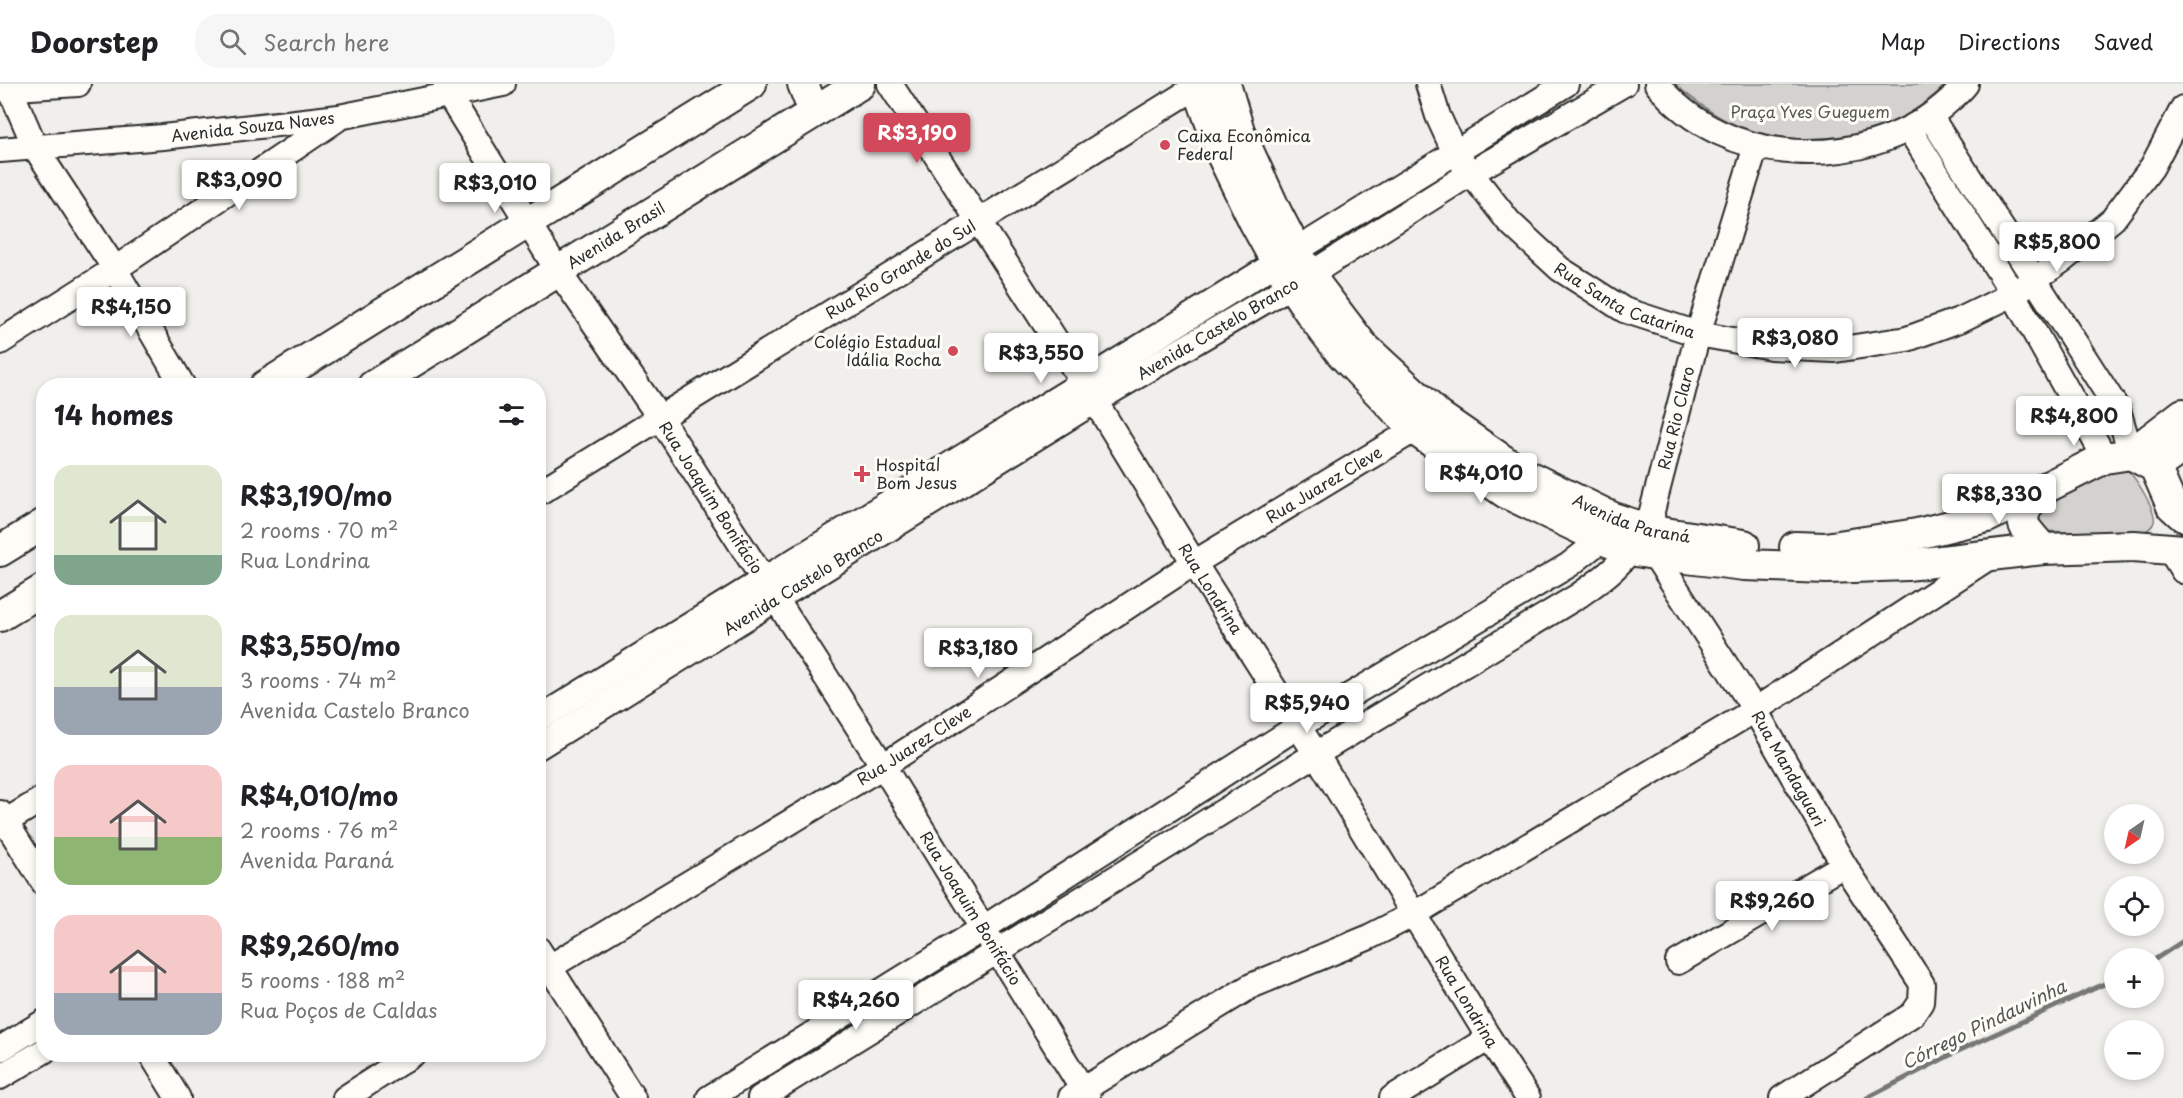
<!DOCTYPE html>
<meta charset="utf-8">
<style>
body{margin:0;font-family:"Playpen Sans",sans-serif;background:#f6f6f6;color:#202124;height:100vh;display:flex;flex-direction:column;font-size:22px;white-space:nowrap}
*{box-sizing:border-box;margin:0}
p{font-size:20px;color:#757577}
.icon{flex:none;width:33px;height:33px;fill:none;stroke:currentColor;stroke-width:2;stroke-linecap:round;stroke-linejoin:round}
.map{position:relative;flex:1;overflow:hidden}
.panel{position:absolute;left:36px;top:294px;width:510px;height:684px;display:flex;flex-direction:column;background:#fff;border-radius:24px;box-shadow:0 3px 9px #0003}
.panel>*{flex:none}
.needle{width:39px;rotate:214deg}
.buttons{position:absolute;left:2104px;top:720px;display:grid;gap:12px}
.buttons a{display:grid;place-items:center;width:60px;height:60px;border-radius:50%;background:#fff;box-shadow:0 3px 9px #0003;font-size:30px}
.price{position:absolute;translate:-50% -51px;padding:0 14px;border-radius:6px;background:#fff;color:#222;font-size:20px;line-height:39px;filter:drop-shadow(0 2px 3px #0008)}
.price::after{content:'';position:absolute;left:50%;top:36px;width:18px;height:14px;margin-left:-9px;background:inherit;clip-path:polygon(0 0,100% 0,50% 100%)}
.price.on{background:#d1495b;color:#fff}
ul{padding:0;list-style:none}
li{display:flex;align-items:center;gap:18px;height:150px;padding:0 18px}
li span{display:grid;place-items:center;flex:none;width:168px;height:120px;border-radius:18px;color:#555}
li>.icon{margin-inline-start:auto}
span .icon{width:72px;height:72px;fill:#fffc;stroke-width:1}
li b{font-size:26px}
h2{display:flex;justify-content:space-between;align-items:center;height:72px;padding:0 18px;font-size:26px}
header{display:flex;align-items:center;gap:36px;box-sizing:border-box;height:84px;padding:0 30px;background:#fff;border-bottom:2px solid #e0e0e0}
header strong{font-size:28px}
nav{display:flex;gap:33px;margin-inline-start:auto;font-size:21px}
.search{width:420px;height:54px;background:#f6f6f6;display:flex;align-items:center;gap:15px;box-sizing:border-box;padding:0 21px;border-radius:24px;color:#757577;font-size:22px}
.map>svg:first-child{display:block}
.green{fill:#d3d2cf;stroke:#7f7e7d;stroke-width:1.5}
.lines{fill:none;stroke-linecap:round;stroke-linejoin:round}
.stream{stroke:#777775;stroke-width:5}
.minor-casing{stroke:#2b2b2b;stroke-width:28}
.major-casing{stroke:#2b2b2b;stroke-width:34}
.minor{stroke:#fdfcf7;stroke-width:24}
.major{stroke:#fdfcf7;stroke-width:30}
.poi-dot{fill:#d1495b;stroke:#fdfcf7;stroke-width:2}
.labels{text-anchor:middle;stroke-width:6;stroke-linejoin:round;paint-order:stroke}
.park-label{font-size:16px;fill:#555554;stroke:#fdfcf7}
.street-label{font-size:16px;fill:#2b2b2b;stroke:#fdfcf7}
.poi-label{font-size:16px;fill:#2b2b2b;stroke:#fdfcf7;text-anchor:start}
.water-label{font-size:18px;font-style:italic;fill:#575756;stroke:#fdfcf7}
</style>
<header>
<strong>Doorstep</strong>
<div class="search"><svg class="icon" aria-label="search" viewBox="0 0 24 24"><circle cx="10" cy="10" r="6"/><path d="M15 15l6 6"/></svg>Search here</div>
<nav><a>Map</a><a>Directions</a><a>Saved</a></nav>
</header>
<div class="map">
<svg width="2183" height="1014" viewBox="0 0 2183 1014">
<rect width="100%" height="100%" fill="#f0efeb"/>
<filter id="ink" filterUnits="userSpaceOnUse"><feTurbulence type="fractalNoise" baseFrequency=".0167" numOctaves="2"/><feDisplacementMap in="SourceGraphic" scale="12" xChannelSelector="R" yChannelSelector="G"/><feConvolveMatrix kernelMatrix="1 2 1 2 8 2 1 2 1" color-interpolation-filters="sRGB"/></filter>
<g filter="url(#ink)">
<!-- green -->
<g class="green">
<path d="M 1674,0 L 1946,0 C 1895,53 1812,67 1744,44 C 1717,35 1696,17 1674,0 Z"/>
<path d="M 2114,381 C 2121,382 2127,384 2131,390 C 2138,398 2157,428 2154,438 C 2152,445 2145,447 2140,450 L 2039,447 L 2038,422 Z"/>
</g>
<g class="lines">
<!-- stream -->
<g class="stream">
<path d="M 2154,876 L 2183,857"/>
<path d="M 1867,1014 L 1954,969 L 2115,895"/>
</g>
<!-- minor casing -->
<g class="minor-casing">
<g id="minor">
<path d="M 8,0 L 36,65 L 115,185 L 183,302"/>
<path id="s1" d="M 446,0 L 448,10 L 558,187 L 660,334 L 883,682 L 1088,1014"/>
<path id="s2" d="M 890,0 L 1095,317 L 1194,479 L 1316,670 L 1489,954 L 1528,1014"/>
<path id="s3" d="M 1428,0 L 1438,32 L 1455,69 L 1509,138 L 1560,185 L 1624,226 L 1698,250 L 1771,263 L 1835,266 L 1907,255 L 1962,235 L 2013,210 L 2064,175 L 2113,135 L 2152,83 L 2183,24"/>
<path d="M 1657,0 C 1724,84 1863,89 1943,22 C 1951,15 1960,8 1966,0"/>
<path d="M 0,5 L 78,0"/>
<path d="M 1930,32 L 2118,326 L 2131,370"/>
<path d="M 1909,45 L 2013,210 L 2105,374"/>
<path id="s4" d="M 1756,62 L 1698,250 L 1652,427 L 1654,470 L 1755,626 L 1844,781 L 1922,900 L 1921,918 L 1913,930 L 1782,1014"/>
<path id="s5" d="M 0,66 L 163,53 L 339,33 L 503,0"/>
<path d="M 0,258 L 115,185 L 336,36"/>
<path id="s6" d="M 538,409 L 1201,0"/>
<path d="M 2170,466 L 2183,487"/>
<path d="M 538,635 L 1566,0"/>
<path id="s7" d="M 538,663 L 1095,317 L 1309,191 L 1471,89 L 1624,0"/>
<path d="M 0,729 L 44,799"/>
<path d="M 0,741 L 44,714"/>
<path d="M 538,865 L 633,1014"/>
<path d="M 1678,878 L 1844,781"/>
<path id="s8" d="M 538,890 L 883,682 L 1194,479 L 1429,337"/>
<path d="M 0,965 L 44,938"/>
<path d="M 151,970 L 178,1014"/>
<path d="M 0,993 L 44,967"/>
<path d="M 1071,1013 L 1251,902 L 1367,854 L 1414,830 L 1755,626 L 1991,472"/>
<path d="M 345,1014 L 413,970"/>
<path d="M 709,1014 L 982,845 L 1297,643 L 1569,481 L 1602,455 L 1609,442"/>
<path d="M 760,1014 L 1316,670 L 1578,512 C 1598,498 1631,476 1636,451"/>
<path d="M 1392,1014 L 1489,954"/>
</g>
</g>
<!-- major casing -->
<g class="major-casing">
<g id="major">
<path d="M 803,0 L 814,28"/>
<path d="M 1197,0 L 1223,73 L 1254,137 L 1277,179 L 1311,230 L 1341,269 L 1415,346 L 1506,409 L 1602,455 L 1630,466 L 1654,470 L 1744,481 L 1827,484 L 1907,481 L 2043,465 L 2134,462 L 2183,466"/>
<path id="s9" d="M 1225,0 L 1239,47 L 1277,130 L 1309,191 L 1363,262 L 1439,332 L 1520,388 L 1613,434 L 1652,447 L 1744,461"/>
<path d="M 265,302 L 751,0"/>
<path id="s10" d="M 373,302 L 860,0"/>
<path d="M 2131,370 L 2155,383 L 2172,422 L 2183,432"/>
<path d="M 2155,383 L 2183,363"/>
<path d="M 2035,409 C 2016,440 2021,439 2043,465"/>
<path d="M 1795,463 L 1825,464 L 1917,450 L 1987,433 L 2105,374 L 2131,370 L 2183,330"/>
<path d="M 0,467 L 44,440"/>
<path d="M 0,532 L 44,505"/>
</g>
</g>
<!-- minor -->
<use href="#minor" class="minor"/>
<!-- major -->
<use href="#major" class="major"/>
</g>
</g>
<!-- markers -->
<g class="poi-dot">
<circle cx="1165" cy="61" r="6"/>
<circle cx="953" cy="267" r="6"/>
<path d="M859 381h6v6h6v6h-6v6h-6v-6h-6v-6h6z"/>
</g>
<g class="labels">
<!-- park labels -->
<g class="park-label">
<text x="1810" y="34">Praça Yves Gueguem</text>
</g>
<!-- street labels -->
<g class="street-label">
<text dy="6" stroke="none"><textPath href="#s5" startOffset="254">Avenida Souza Naves</textPath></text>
<text dy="6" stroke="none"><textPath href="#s10" startOffset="286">Avenida Brasil</textPath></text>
<text dy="6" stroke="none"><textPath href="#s6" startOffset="426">Rua Rio Grande do Sul</textPath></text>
<text dy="6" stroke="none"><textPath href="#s3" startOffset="304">Rua Santa Catarina</textPath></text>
<text dy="6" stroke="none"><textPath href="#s7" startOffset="798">Avenida Castelo Branco</textPath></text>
<text transform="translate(1676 334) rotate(-76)" y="6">Rua Rio Claro</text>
<text dy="6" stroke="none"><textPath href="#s8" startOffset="926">Rua Juarez Cleve</textPath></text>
<text dy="6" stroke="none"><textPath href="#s1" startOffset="492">Rua Joaquim Bonifácio</textPath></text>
<text dy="6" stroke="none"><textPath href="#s9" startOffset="622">Avenida Paraná</textPath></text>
<text dy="6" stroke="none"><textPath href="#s7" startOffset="312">Avenida Castelo Branco</textPath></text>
<text dy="6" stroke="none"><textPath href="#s2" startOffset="598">Rua Londrina</textPath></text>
<text dy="6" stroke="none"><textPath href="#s8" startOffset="440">Rua Juarez Cleve</textPath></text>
<text dy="6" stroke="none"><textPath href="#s4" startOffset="676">Rua Mandaguari</textPath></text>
<text dy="6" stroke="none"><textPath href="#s1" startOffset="978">Rua Joaquim Bonifácio</textPath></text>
<text dy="6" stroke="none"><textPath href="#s2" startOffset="1084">Rua Londrina</textPath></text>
</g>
<!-- poi labels -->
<g class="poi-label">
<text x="1177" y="58">Caixa Econômica<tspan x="1177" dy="18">Federal</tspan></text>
<text x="941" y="264" text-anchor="end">Colégio Estadual<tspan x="941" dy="18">Idália Rocha</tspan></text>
<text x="876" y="387">Hospital<tspan x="876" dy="18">Bom Jesus</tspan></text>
</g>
<!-- water labels -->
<g class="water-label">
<text transform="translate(1984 941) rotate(-26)" y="6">Córrego Pindauvinha</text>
</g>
</g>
</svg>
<div class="buttons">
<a><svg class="needle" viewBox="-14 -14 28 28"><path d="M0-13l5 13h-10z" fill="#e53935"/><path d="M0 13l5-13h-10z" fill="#757577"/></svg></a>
<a><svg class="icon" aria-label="locate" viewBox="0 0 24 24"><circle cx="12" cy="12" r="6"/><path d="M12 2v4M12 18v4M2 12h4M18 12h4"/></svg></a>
<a>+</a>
<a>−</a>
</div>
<b class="price on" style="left:917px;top:80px">R$3,190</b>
<b class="price" style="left:239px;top:127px">R$3,090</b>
<b class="price" style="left:495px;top:130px">R$3,010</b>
<b class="price" style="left:2057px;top:189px">R$5,800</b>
<b class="price" style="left:131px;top:254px">R$4,150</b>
<b class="price" style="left:1795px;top:285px">R$3,080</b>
<b class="price" style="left:1041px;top:300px">R$3,550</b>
<b class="price" style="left:2074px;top:363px">R$4,800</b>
<b class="price" style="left:1481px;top:420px">R$4,010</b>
<b class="price" style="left:1999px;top:441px">R$8,330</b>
<b class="price" style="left:978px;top:595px">R$3,180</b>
<b class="price" style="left:1307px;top:650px">R$5,940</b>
<b class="price" style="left:1772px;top:848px">R$9,260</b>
<b class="price" style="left:856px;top:947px">R$4,260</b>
<section class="panel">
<h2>14 homes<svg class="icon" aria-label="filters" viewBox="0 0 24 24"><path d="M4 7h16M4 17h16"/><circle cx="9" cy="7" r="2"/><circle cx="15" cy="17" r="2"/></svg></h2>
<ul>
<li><span style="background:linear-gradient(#dfe7d0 75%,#7fa58c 0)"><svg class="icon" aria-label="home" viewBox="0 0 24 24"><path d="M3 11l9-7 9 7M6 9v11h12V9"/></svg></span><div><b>R$3,190/mo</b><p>2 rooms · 70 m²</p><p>Rua Londrina</p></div></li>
<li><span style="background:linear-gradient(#dfe7d0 60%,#9aa5b1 0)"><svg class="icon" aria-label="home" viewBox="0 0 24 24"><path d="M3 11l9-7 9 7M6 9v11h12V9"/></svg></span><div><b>R$3,550/mo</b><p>3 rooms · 74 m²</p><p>Avenida Castelo Branco</p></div></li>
<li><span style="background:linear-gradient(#f6c9c9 60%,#8fb573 0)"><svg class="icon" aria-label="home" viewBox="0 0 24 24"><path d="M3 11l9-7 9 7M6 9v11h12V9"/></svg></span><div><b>R$4,010/mo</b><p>2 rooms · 76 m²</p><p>Avenida Paraná</p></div></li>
<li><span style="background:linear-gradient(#f6c9c9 65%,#9aa5b1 0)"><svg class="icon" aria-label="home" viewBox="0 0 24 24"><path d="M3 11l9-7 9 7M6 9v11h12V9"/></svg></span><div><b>R$9,260/mo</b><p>5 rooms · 188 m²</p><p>Rua Poços de Caldas</p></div></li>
</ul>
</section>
</div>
